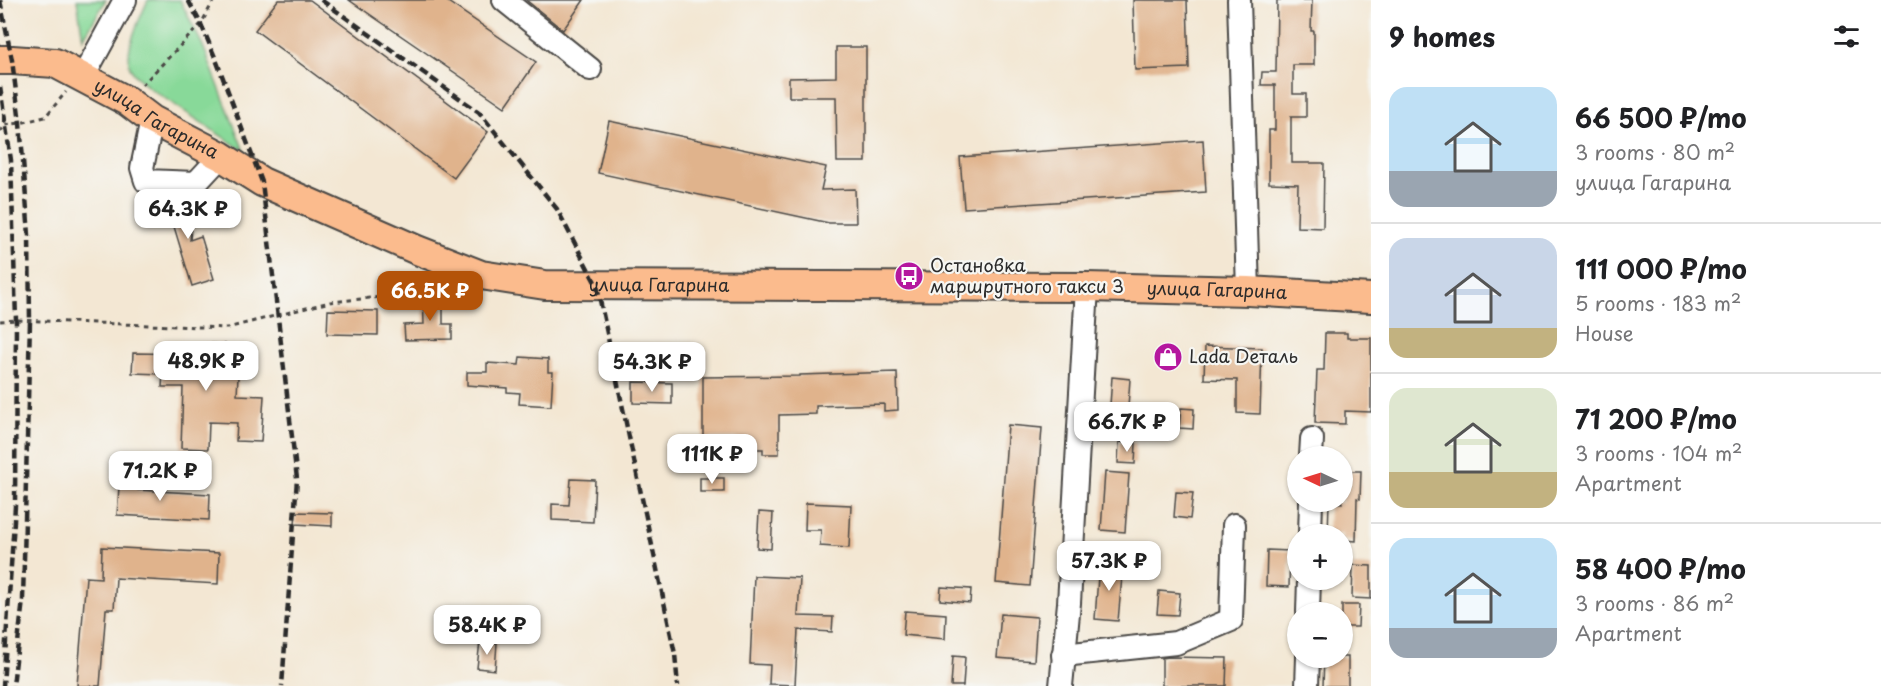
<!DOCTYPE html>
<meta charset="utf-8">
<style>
body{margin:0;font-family:"Playpen Sans",sans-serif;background:#f6f6f6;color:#202124;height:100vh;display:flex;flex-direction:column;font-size:22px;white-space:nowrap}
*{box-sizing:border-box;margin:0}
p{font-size:20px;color:#757577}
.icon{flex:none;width:33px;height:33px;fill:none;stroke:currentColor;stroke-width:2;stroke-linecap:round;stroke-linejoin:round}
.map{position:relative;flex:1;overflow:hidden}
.details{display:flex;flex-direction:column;background:#fff;width:510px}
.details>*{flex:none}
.needle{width:39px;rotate:274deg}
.tools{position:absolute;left:1287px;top:446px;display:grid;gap:12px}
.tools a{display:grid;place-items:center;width:66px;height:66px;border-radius:50%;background:#fff;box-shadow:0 2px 4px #0004;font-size:30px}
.price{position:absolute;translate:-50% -51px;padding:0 14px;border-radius:12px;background:#fff;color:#222;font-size:20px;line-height:39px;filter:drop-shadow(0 2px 3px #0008)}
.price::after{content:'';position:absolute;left:50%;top:36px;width:18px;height:14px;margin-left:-9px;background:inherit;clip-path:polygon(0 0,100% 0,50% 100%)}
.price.active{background:#b45309;color:#fff}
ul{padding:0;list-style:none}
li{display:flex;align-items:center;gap:18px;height:150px;padding:0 18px}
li+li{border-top:2px solid #e0e0e0}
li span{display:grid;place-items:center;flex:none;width:168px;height:120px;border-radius:18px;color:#555}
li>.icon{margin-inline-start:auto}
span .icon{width:72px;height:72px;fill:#fffc;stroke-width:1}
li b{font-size:26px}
h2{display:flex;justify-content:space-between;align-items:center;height:72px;padding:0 18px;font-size:26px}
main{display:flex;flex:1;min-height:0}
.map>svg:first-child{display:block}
.green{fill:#88d999;stroke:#5a8262;stroke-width:1.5}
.building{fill:#e0b38c}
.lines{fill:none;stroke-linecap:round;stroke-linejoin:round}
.minor-casing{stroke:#494744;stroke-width:26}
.major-casing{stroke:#494744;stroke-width:32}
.path{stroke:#494744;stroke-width:3;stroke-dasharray:4.5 4.5;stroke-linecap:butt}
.minor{stroke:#fff;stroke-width:22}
.major{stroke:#fbbb8d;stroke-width:28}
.rail{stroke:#2b2b2b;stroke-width:4.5;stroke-dasharray:9 4.5;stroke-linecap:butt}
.labels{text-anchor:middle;stroke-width:4.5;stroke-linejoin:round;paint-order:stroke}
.street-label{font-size:18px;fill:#2b2b2b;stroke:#f6f6f2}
.poi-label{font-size:18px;fill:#2b2b2b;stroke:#f6f6f2;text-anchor:start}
</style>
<main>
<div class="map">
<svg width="1371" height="686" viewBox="0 0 1371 686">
<rect width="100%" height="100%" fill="#f6f6f2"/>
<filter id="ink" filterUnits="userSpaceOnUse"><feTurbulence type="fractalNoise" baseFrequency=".0167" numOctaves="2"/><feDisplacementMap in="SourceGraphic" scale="12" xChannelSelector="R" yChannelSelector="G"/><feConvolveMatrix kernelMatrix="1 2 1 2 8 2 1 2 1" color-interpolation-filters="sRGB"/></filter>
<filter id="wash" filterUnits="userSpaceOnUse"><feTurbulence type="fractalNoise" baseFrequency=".008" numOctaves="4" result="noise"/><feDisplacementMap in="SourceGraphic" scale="24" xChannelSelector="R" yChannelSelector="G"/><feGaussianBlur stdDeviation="1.35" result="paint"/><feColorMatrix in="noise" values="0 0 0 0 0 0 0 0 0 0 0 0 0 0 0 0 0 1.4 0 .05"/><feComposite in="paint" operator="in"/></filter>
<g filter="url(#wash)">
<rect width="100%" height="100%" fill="#f3e7d3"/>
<!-- green -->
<g class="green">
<path d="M 77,0 L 106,0 L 83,39 Z"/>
<path d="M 148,0 L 180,0 L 203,46 L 244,151 L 151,89 C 143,82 131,74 129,64 C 126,46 141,16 148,0 Z"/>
</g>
<g id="blocks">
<!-- building -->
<g class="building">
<path d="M 278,0 L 310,0 L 488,132 L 454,178 L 255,30 Z"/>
<path d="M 349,0 L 445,0 L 536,62 L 505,107 Z"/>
<path d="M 526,0 L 584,0 L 563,30 Z"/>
<path d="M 1133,0 L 1187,0 L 1189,68 L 1135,70 Z"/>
<path d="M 1277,0 L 1312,0 L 1311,31 L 1314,31 L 1314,65 L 1293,65 L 1293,94 L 1306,94 L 1306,117 L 1291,117 L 1291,154 L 1292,154 L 1292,163 L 1324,163 L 1323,228 L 1297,227 L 1298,184 L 1269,183 L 1269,130 L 1275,130 L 1275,85 L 1261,85 L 1262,72 L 1276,72 Z"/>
<path d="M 836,47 L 866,47 L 866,162 L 837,162 L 836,97 L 789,97 L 789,78 L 836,77 Z"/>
<path d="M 609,121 L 826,167 L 821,190 L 855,189 L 856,223 L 829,223 L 598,173 Z"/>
<path d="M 1203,140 L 1206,192 L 964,208 L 960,157 Z"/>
<path d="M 154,195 L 174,196 L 179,206 L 193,206 L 190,240 L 201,236 L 214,279 L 192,286 L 172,220 L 172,215 L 164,215 Z"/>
<path d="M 423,294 L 443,294 L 443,324 L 452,324 L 452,339 L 405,340 L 404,325 L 424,324 Z"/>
<path d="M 328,310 L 378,311 L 378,335 L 327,334 Z"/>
<path d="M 1325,333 L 1347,333 L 1347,338 L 1371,338 L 1371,412 L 1345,411 L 1345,424 L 1315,423 L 1317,370 L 1324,370 Z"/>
<path d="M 195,343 L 225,344 L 225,357 L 239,358 L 237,395 L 264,396 L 261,442 L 236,441 L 237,423 L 209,422 L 208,449 L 181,448 L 183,387 L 162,387 L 163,374 L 132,373 L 133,353 L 195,354 Z"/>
<path d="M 1205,346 L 1262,348 L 1260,414 L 1237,413 L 1237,380 L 1204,379 Z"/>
<path d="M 520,357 L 548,359 L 548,372 L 553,372 L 551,406 L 519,404 L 520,393 L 507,392 L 507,388 L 467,385 L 467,372 L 487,372 L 487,363 L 519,365 Z"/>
<path d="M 897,372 L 898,410 L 884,411 L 884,404 L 816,406 L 816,414 L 779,415 L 779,454 L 763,454 L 763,449 L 755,449 L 755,445 L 740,445 L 740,438 L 703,438 L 703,377 L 800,376 L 800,375 Z"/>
<path d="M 1112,377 L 1130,379 L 1126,434 L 1108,433 Z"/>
<path d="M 633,382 L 672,383 L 672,404 L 633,403 Z"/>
<path d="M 1181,408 L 1194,409 L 1193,429 L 1179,428 Z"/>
<path d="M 1008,425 L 1042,428 L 1030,586 L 996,583 Z"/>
<path d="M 1119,442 L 1136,443 L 1135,464 L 1118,463 Z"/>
<path d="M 1342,471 L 1361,471 L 1360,499 L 1357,498 L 1356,541 L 1342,540 L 1342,534 L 1328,534 L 1329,502 L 1342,503 Z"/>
<path d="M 1105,472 L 1129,474 L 1125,532 L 1101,530 Z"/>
<path d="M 120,473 L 138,474 L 138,490 L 210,494 L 209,520 L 117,515 Z"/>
<rect x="700" y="478" width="24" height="14"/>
<path d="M 571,479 L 595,480 L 593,522 L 552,520 L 552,504 L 569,505 Z"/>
<path d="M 1176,492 L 1193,493 L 1190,519 L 1174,517 Z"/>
<path d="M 806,503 L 851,505 L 849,548 L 820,546 L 821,530 L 805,530 Z"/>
<path d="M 296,512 L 332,513 L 332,526 L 295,524 Z"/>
<path d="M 759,512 L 773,513 L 771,549 L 757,548 Z"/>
<path d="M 102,547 L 219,553 L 218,584 L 116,578 L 114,609 L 106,609 L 100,686 L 77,686 L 86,577 L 101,578 Z"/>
<path d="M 1267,550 L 1290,551 L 1289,587 L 1266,586 Z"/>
<path d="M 1099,563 L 1123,565 L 1118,621 L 1095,619 Z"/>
<path d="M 1353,565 L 1371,566 L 1371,599 L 1352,598 Z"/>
<path d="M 754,576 L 800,578 L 798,616 L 833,617 L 832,632 L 798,630 L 795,685 L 769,684 L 770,665 L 750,664 Z"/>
<path d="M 941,587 L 971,589 L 970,603 L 940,600 Z"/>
<path d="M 1159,591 L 1180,593 L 1178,615 L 1157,614 Z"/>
<path d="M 1342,605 L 1359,605 L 1358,627 L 1342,627 Z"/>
<path d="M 905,611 L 946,614 L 945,639 L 903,635 Z"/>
<path d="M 1001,614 L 1037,617 L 1034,661 L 997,658 Z"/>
<path d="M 480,641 L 497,643 L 495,670 L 477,668 Z"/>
<path d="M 953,656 L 965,657 L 963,686 L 951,686 Z"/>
<path d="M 1169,657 L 1227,658 L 1226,686 L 1162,686 L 1162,658 Z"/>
<path d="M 1324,657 L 1348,657 L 1348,686 L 1323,686 Z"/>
</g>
</g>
</g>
<g filter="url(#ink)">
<use href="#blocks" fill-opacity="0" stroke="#494744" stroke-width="1.5"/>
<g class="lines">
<!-- minor casing -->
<g class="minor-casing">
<g id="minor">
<path d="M 504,0 L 590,69"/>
<path d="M 1239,0 L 1248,291"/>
<path d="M 83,77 L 125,0"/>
<path d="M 152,120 L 142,168 L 146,181 L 196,183 L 221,156"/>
<path d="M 1311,456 L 1312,439"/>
<path d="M 1310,534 L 1311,501"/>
<path d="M 1308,612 L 1309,579"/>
<path d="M 1063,655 L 1176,643 L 1231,620 L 1234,525"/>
<path d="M 1061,686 L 1069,603 L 1087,287"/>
<path d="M 1307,686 L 1308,657"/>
</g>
</g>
<!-- major casing -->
<g class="major-casing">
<g id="major">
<path id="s1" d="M 0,60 L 12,60 L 55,63 L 127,101 L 152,120 L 221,156 L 262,182 L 417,250 L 481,275 L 545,285 L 1087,287 L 1248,291 L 1371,298"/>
</g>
</g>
<!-- path -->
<g class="path">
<path d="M 142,85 L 201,24 L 214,0"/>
<path d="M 0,132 L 5,125 L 20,123 L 45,117 L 66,92"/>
<path d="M 0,321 L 16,320 L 227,328 L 330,302 L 412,294 L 446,285"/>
</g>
<!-- minor -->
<use href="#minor" class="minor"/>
<!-- major -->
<use href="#major" class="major"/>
<!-- rail -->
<g class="rail">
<path d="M 0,0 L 12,60 L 20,123 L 29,235 L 30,321 L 23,600 L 13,686"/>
<path d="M 188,0 L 201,24 L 217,62 L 262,182 L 297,479 L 282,686"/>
<path d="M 321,0 L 479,112 L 557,209 L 597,286 L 675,654 L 678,686"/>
<path d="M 0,87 L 11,160 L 16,320 L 15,506 L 3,686"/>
</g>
</g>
</g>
<!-- icons -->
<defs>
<g id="bus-disc" transform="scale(1.5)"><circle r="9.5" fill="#b5179e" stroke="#f6f6f2"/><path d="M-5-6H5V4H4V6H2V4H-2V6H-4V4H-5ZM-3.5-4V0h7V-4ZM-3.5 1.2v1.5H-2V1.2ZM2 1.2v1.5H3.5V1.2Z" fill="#fff"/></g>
<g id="shop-disc" transform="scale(1.5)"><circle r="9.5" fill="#b5179e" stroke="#f6f6f2"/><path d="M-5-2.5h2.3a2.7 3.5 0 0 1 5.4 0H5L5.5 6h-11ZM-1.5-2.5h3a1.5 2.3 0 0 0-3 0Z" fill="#fff"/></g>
</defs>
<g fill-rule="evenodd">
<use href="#bus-disc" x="909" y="276"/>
<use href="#shop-disc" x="1168" y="357"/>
</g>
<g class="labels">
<!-- street labels -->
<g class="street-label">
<text dy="6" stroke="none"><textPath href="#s1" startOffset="171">улица Гагарина</textPath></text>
<text dy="6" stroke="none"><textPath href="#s1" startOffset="711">улица Гагарина</textPath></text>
<text dy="6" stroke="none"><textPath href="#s1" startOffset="1269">улица Гагарина</textPath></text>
</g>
<!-- poi labels -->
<g class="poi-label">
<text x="930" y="272">Остановка<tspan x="930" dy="21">маршрутного такси 3</tspan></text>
<text x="1189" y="363">Lada Dеталь</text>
</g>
</g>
</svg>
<div class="tools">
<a><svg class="needle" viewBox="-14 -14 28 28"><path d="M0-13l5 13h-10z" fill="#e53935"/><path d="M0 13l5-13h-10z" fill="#757577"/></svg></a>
<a>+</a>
<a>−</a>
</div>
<b class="price" style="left:188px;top:240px">64.3K ₽</b>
<b class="price active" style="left:430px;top:322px">66.5K ₽</b>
<b class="price" style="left:206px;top:392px">48.9K ₽</b>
<b class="price" style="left:652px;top:393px">54.3K ₽</b>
<b class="price" style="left:1127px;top:453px">66.7K ₽</b>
<b class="price" style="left:712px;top:485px">111K ₽</b>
<b class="price" style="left:160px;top:502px">71.2K ₽</b>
<b class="price" style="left:1109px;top:592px">57.3K ₽</b>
<b class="price" style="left:487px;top:656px">58.4K ₽</b>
</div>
<section class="details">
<h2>9 homes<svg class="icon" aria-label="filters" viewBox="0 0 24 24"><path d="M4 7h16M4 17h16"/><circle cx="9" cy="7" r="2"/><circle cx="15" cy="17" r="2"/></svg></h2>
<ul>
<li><span style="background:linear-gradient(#bfe0f5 70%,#9aa5b1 0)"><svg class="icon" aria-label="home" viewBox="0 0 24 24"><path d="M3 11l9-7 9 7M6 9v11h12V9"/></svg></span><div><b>66 500 ₽/mo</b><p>3 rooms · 80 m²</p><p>улица Гагарина</p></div></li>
<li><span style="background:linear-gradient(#c9d6e8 75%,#c2b280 0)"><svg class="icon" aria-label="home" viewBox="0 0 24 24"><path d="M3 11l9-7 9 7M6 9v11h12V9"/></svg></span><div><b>111 000 ₽/mo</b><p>5 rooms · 183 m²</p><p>House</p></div></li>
<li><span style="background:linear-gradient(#dfe7d0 70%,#c2b280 0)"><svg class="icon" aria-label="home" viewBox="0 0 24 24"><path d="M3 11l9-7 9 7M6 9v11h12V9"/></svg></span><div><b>71 200 ₽/mo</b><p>3 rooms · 104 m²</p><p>Apartment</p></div></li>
<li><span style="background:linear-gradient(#bfe0f5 75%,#9aa5b1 0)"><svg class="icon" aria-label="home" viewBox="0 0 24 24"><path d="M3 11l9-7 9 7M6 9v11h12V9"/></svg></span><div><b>58 400 ₽/mo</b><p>3 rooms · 86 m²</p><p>Apartment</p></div></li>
</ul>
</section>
</main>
